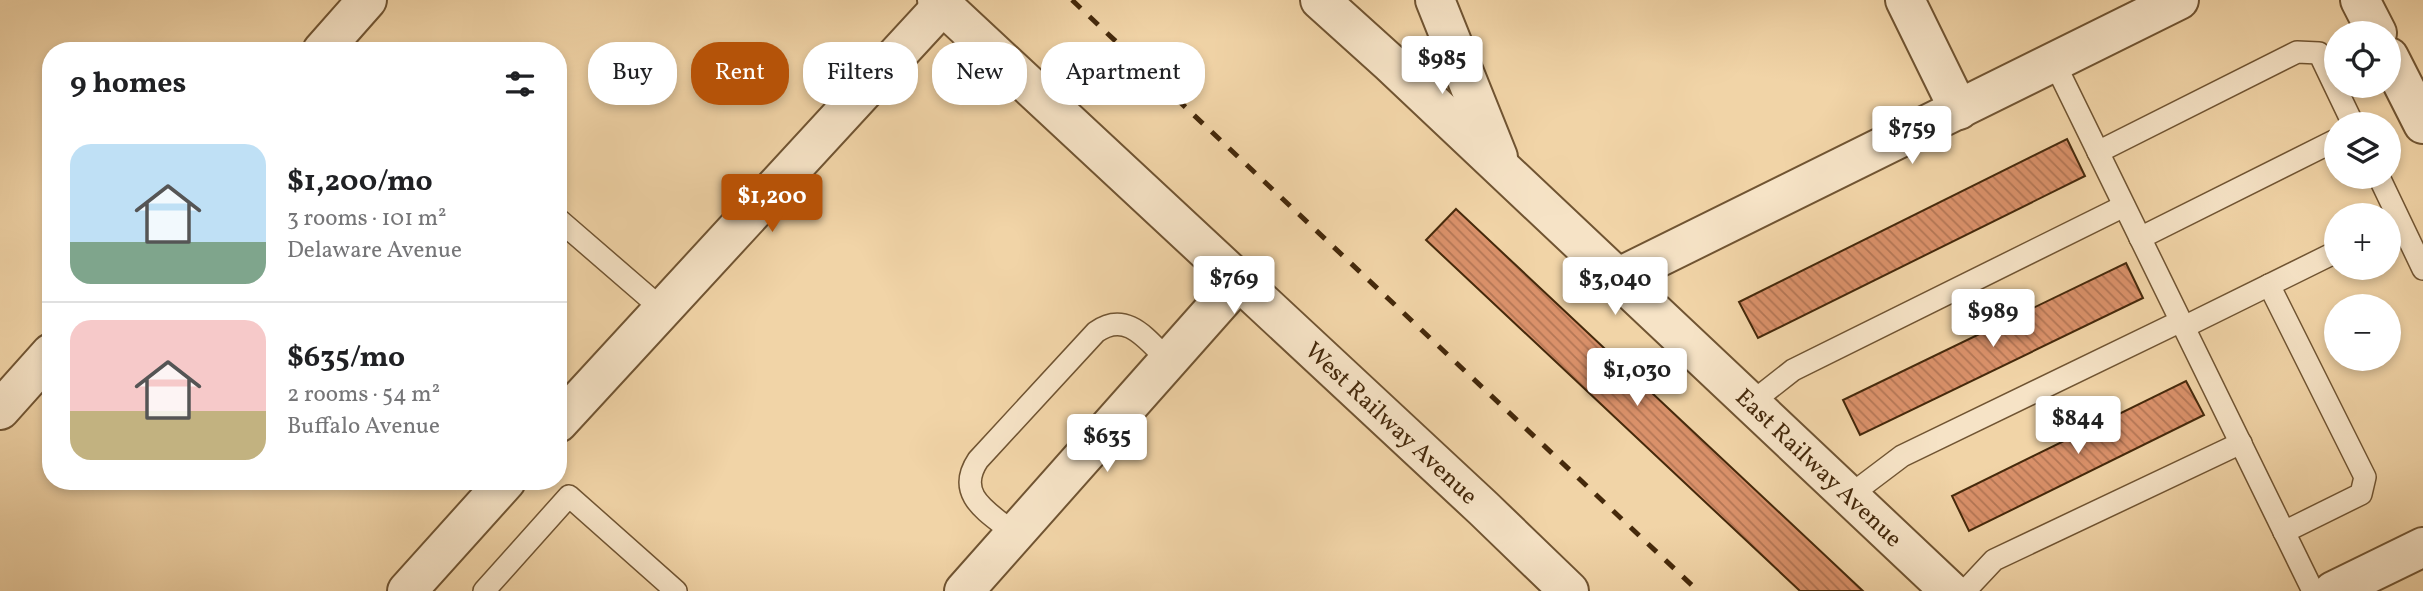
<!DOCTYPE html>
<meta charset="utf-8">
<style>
body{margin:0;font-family:Vollkorn,serif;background:#f2f2f2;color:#202124;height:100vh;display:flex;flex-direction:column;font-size:26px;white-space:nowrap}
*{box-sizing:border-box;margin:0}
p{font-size:23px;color:#757577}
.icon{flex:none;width:38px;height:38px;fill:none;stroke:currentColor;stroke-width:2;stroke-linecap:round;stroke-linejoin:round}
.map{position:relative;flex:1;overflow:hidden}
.side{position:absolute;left:42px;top:42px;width:525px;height:448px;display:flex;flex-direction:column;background:#fff;border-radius:28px;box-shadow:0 4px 10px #0003}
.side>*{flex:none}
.guide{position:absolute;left:588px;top:42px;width:665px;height:63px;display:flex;gap:14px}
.controls{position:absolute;left:2324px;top:21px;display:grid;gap:14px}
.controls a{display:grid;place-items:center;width:77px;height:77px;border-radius:50%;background:#fff;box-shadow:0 4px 10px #0003;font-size:35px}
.price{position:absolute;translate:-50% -60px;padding:0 16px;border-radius:7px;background:#fff;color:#222;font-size:23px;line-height:46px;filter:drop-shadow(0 2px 4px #0008)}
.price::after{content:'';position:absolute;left:50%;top:42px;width:21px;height:16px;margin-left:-10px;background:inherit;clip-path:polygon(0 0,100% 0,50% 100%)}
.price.active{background:#b45309;color:#fff}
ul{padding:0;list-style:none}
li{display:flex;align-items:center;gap:21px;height:175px;padding:0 28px}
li+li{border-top:2px solid #e0e0e0}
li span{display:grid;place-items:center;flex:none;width:196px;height:140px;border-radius:21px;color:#555}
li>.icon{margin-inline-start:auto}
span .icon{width:84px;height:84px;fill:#fffc;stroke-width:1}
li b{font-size:30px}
h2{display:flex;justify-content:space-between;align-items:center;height:84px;padding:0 28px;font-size:30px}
.chip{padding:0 24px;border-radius:28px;background:#fff;box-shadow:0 4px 10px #0003;font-size:24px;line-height:63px}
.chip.active{background:#b45309;color:#fff}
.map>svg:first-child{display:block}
.building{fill:url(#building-back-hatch);stroke:#45290b;stroke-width:2}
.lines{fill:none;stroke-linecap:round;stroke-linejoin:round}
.service-casing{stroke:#705432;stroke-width:24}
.minor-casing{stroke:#705432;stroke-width:42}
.service{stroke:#f6e3c6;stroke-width:21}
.minor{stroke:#f6e3c6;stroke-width:38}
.rail{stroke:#45290b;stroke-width:5;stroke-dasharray:12 12;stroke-linecap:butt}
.labels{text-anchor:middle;stroke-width:5;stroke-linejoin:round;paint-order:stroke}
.street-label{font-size:24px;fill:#45290b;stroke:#f6e3c6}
</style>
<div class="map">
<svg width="2423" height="591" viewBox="0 0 2423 591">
<defs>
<pattern id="building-back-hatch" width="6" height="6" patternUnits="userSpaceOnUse" patternTransform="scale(1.75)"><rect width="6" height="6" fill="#da916a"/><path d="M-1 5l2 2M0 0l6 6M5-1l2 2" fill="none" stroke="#b37655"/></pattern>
</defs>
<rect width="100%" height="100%" fill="#f1d4a7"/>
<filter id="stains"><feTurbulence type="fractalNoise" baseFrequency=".00286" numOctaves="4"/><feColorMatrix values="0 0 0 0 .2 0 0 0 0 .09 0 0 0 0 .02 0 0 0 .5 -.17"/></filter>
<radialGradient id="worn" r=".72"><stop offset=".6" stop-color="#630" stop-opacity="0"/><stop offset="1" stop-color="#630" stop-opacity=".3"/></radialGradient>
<!-- building -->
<g class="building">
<path d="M 2067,139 L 2085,176 L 1758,338 L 1739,302 Z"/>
<path d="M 1456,209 L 1863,591 L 1800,591 L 1426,240 Z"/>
<path d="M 2126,263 L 2143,298 L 1860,435 L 1843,400 Z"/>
<path d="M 2186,381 L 2204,415 L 1969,531 L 1952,496 Z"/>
</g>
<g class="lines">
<!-- service casing -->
<g class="service-casing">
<g id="service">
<path d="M 2054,62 L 2313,591"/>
<path d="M 2098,152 L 2297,52 L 2319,53 L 2353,124"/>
<path d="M 2379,177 L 2423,269"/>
<path d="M 558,219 L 662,309"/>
<path d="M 2140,238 L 2336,140"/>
<path d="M 2269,285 L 2365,477 L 2361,494 L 2284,532"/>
<path d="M 2184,327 L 2336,252"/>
<path d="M 1751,403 L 1793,370 L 2124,206"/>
<path d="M 1849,496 L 1902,456 L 2181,321"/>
<path d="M 1015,534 C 990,513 954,496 978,460 L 1096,332 C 1127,310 1147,340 1168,360"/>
<path d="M 484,591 L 569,496 L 676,591"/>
<path d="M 1965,591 L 1994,560 L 2241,443"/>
</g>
</g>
<!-- minor casing -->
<g class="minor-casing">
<g id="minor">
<path id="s1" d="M 937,0 L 1483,508 L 1569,591"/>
<path id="s2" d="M 1320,0 L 1391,64 L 1950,591"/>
<path d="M 1435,0 L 1498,157"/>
<path d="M 1905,0 L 1959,110"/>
<path d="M 2360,0 L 2377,33"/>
<path d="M 322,51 L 367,0"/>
<path d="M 2389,57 L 2423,124"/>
<path d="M 1617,278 L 2179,0"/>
<path d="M 0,410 L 51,353"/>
<path d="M 558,423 L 943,5"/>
<path d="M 407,591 L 506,481"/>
<path d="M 964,591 L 1239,281"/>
<path d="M 2333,591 L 2423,547"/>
</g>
</g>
<!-- service -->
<use href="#service" class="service"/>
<!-- minor -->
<use href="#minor" class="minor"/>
<!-- rail -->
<path class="rail" d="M 1072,0 L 1698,591"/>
</g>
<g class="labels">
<!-- street labels -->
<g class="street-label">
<text dy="8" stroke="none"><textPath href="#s1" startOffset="621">West Railway Avenue</textPath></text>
<text dy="8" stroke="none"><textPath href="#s2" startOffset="684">East Railway Avenue</textPath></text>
</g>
</g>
<rect width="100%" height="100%" filter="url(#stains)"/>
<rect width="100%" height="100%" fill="url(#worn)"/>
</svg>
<div class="controls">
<a><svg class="icon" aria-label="locate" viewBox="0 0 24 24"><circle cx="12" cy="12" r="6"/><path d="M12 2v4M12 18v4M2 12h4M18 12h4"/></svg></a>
<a><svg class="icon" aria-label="layers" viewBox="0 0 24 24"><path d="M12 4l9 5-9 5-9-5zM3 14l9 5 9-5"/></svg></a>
<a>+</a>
<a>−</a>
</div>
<b class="price" style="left:1442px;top:96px">$985</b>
<b class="price" style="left:1912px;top:166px">$759</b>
<b class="price active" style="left:772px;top:234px">$1,200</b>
<b class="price" style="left:1234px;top:316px">$769</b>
<b class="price" style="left:1615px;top:317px">$3,040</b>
<b class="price" style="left:1993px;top:349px">$989</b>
<b class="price" style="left:1637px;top:408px">$1,030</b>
<b class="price" style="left:2078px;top:456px">$844</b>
<b class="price" style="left:1107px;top:474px">$635</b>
<div class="guide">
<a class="chip">Buy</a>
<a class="chip active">Rent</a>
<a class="chip">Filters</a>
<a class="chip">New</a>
<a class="chip">Apartment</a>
</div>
<section class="side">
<h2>9 homes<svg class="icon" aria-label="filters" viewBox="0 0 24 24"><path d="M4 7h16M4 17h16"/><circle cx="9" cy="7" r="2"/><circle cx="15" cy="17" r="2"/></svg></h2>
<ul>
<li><span style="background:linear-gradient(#bfe0f5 70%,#7fa58c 0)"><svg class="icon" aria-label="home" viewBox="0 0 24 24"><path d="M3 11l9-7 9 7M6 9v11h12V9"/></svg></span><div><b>$1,200/mo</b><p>3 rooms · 101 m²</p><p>Delaware Avenue</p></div></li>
<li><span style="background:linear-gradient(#f6c9c9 65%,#c2b280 0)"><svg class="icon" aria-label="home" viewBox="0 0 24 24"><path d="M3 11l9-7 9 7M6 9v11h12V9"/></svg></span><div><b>$635/mo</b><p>2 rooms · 54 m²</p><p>Buffalo Avenue</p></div></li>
</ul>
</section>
</div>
